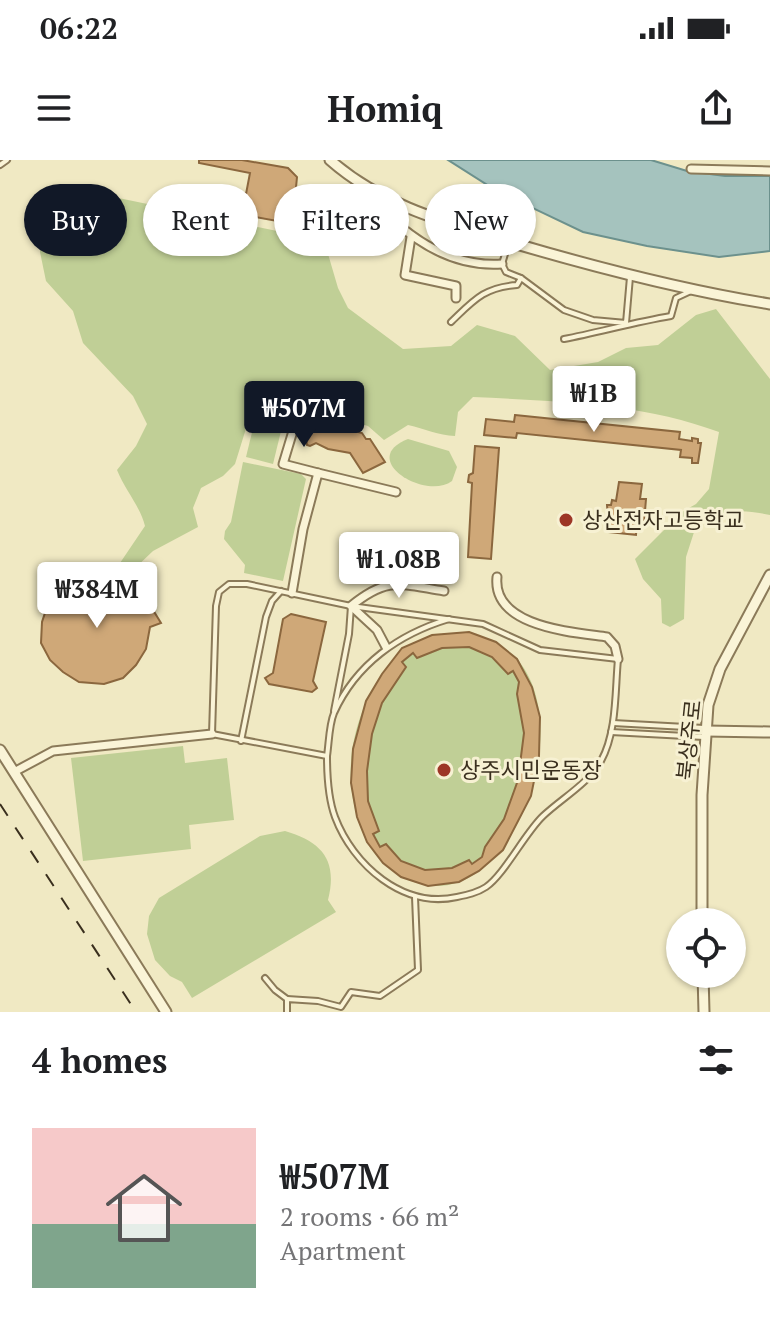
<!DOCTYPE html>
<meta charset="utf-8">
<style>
body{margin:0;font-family:"PT Serif","Noto Sans KR",serif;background:#f2f2f2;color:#202124;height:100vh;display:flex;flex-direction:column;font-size:30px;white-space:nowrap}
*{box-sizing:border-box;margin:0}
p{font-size:26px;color:#757577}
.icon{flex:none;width:44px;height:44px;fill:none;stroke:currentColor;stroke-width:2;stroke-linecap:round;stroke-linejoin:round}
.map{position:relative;height:852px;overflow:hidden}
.drawer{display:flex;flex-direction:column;background:#fff;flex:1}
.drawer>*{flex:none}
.guide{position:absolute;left:24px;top:24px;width:722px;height:72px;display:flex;gap:16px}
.buttons{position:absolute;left:666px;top:748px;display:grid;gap:16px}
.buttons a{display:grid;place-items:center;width:80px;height:80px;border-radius:50%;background:#fff;box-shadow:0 2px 6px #0004;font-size:40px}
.price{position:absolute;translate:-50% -68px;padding:0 18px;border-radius:8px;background:#fff;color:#222;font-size:26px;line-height:52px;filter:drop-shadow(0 2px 4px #0008)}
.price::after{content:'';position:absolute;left:50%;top:48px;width:24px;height:18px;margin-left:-12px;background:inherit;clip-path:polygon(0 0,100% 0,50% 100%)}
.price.selected{background:#111827;color:#fff}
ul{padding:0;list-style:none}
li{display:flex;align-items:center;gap:24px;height:200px;padding:0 32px}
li+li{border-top:2px solid #e0e0e0}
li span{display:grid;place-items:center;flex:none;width:224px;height:160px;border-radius:0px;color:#555}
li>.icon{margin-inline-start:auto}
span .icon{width:96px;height:96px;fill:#fffc;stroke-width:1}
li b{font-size:34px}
h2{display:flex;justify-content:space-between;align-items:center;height:96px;padding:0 32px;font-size:34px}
.tag{padding:0 28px;border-radius:36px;background:#fff;box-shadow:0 2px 6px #0004;font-size:28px;line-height:72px}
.tag.selected{background:#111827;color:#fff}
.status{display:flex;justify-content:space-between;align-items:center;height:56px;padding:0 40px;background:#fff;direction:ltr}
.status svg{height:22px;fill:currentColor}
header{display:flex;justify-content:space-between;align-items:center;height:104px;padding:0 32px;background:#fff;font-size:36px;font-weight:700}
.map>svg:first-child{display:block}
.green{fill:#c0cf96}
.water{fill:#a5c3be;stroke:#6c918d;stroke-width:2}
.building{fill:#cfa878;stroke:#8b673e;stroke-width:2;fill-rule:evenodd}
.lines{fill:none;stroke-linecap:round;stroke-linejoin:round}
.service-casing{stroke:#8b7a59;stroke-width:8}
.minor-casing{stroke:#8b7a59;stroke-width:11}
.tertiary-casing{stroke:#8b7a59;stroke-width:13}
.service{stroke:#faf4d7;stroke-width:4}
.minor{stroke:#faf4d7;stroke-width:7}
.tertiary{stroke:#faf4d7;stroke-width:9}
.rail{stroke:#3a2f1e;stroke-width:2;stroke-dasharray:14 14;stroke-linecap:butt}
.poi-dot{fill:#9d3626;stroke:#f7f1d3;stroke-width:3}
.labels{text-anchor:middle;stroke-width:6;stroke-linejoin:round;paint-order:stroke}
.poi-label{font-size:22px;fill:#3a2f1e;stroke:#f7f1d3;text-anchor:start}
.street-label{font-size:22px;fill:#3a2f1e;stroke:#f7f1d3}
</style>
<div class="status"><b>06:22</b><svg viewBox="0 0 49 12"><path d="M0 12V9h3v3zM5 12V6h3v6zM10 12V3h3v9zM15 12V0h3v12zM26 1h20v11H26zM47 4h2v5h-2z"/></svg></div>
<header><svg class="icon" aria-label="menu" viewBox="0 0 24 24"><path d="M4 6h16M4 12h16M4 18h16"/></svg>Homiq<svg class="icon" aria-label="share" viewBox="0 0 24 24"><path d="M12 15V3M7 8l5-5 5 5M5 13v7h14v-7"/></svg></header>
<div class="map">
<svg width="770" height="852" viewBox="0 0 770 852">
<rect width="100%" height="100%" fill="#f0e9c3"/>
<!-- green -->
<g class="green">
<path d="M 104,35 L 282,72 L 310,62 L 321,70 L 338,128 L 348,148 L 403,189 L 451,186 L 477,165 L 515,176 L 550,210 L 598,202 L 626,188 L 658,185 L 696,155 L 716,149 L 770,219 L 770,355 C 737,348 726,350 696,366 L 686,397 L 684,459 L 670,467 L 662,463 L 661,439 L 643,419 L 635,399 L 682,352 L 696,344 L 709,329 L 719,272 C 642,243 555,241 473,237 L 458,252 L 455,276 C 438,275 425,269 408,265 L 384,280 L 368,266 L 257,233 L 235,304 L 223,316 L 201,328 L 193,348 L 198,367 L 153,391 L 132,411 L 120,403 L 145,366 C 140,346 125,330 117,310 L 136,286 L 147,264 L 133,236 L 83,183 L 73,151 L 46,121 L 40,92 L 41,63 Z"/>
<path d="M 255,260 L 282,267 L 273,304 L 246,297 Z"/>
<path d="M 408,279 L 449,291 L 457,307 L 452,321 C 425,341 357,299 408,279 Z"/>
<path d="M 243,302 L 301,314 L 306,319 L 283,421 L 244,413 L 245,405 L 224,379 L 225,371 L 231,362 Z"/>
<path d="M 469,472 C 486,478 503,484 516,498 C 585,572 497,788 390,709 C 365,690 353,654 351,623 C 348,582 363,537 389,505 C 394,499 398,491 405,487 C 425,475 446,474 469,472 Z"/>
<path d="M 183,586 L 185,603 L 227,598 L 234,660 L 189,665 L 191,689 L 83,701 L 71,598 Z"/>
<path d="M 285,671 C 322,682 338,700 328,740 L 336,752 L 192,838 L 182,822 L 170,816 L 155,800 L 147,774 L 149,756 L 159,738 L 260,676 Z"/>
</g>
<!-- water -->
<path class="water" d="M 448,0 L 651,0 L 687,11 L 725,16 L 770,16 L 770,91 L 719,97 L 647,86 L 583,72 L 497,31 Z"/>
<!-- building -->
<g class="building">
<path d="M 199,0 L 242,0 L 288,8 L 297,17 L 293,58 L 282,57 L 277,61 L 244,55 L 245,50 L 234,48 L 237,32 L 246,34 L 250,13 L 199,3 Z"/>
<path d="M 515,255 L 680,272 L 679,279 L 692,281 L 692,278 L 698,279 L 698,283 L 701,283 L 698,303 L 692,303 L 692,298 L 680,297 L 681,290 L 517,273 L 516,278 L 484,275 L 486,259 L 514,262 Z"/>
<path d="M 317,261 L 362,273 L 366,279 L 370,279 L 385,302 L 363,313 L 350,293 L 328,289 L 316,283 L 310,286 L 307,285 L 306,278 L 304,277 L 307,265 L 315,268 Z"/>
<path d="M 475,286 L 499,288 L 491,399 L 468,397 L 472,323 L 468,322 L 469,315 L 473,313 Z"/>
<path d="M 619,322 L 642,324 L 640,339 L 646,339 L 644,363 L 637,362 L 636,375 L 609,372 L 607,345 L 611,345 L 612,340 L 616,341 Z"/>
<path d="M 89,418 L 107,419 L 125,427 L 131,424 L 145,437 L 161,463 L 150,467 L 146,489 L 136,505 L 123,518 L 104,524 L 79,522 L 63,512 L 50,500 L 41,483 L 42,462 L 49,441 L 74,420 Z"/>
<path d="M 291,454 L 326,462 L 313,521 L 317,528 L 312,532 L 269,524 L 265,518 L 273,513 L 283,459 Z"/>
<path d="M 469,472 L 496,482 L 517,499 L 532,527 L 540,557 L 539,596 L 531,636 L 503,690 L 479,711 L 459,722 L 428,726 L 401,717 L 383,703 L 367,682 L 357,657 L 351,623 L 353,589 L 366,541 L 382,514 L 402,488 L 432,475 ZM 469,487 L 492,497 L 508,514 L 513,511 L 519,522 L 517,534 L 524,573 L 518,620 L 504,659 L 485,687 L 482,697 L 472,704 L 469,700 L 452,708 L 425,710 L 401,701 L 386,684 L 380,687 L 373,674 L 379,671 L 368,641 L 367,611 L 372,574 L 382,543 L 406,507 L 402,502 L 413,493 L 417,498 L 442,488 Z"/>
</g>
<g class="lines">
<!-- service casing -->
<g class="service-casing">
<g id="service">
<path d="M 0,5 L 7,0"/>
<path d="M 508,84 L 502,104 L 506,112 L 521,118 L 564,150 L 593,160 L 626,163 L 630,117"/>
<path d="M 451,162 C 473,141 484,127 517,125 L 521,118"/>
<path d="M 564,179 C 600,172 635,162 671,156 L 676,138 L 691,131"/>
<path d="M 229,424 L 247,424 L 351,446 L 483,464 L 540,490 L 618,499 C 615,531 617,572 601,601 C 588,624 562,638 543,656 C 525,673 504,715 486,727 C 477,733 467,735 457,737 C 403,749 353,705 335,657 C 328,638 327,616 327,596 L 212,574 L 216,446 L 219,432 Z"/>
<path d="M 334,551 L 349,474 L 351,446"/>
<path d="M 613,563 L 704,568"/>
<path d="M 611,572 L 704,577"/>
<path d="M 241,581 L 266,457 L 272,441 L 281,431"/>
<path d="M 327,596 C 329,583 329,565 334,553 C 356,504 399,474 449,459"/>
<path d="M 265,818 L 275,830 L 287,839"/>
<path d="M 287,852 L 287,839 L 318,841 L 341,847 L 351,832 L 380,836 L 418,810 L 415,737"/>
</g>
</g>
<!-- minor casing -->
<g class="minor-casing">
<g id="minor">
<path d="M 691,9 L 770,11"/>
<path d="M 395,44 L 393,60 C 424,88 460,107 502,104"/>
<path d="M 411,77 L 405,115 L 456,126 L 456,138"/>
<path d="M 296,261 L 283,304 L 318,313"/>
<path d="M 497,417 C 492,467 572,472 607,477 L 615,486 L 618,499"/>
<path d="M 292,433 L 303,369 L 318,313 L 396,332"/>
<path d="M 386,487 L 377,470 L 351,446 C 388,416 400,424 444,431"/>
<path d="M 14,612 L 53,591 L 212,574"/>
</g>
</g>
<!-- tertiary casing -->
<g class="tertiary-casing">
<g id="tertiary">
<path d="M 330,0 C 382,46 448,63 513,83 C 598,108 682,130 770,144"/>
<path d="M 706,571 L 770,572"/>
<path d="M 0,590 L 166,852"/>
<path d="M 702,762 L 702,635 L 708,545 L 720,509 L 770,415"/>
<path d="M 703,814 L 704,852"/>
</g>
</g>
<!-- service -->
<use href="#service" class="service"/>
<!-- minor -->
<use href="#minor" class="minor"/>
<!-- tertiary -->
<use href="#tertiary" class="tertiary"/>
<!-- rail -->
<path class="rail" d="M 0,644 L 136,852"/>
</g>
<!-- markers -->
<g class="poi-dot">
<circle cx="566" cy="360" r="8"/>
<circle cx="444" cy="610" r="8"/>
</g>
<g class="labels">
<!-- poi labels -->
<g class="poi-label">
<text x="582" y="368">상산전자고등학교</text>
<text x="460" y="618">상주시민운동장</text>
</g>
<!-- street labels -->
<g class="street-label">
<text transform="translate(689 580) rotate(-84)" y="8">북상주로</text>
</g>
</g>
</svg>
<div class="buttons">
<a><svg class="icon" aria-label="locate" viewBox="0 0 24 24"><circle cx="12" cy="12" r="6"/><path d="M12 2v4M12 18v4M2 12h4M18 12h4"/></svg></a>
</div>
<b class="price" style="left:594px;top:274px">₩1B</b>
<b class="price selected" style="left:304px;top:289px">₩507M</b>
<b class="price" style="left:399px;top:440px">₩1.08B</b>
<b class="price" style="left:97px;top:470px">₩384M</b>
<div class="guide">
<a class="tag selected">Buy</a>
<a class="tag">Rent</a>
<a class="tag">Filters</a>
<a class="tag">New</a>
</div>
</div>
<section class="drawer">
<h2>4 homes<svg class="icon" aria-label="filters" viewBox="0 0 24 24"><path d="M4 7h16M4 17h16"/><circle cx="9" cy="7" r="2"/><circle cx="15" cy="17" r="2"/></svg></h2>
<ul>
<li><span style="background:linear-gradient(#f6c9c9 60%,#7fa58c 0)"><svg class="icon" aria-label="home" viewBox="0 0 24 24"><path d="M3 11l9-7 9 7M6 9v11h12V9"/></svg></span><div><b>₩507M</b><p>2 rooms · 66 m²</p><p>Apartment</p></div></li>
</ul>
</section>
